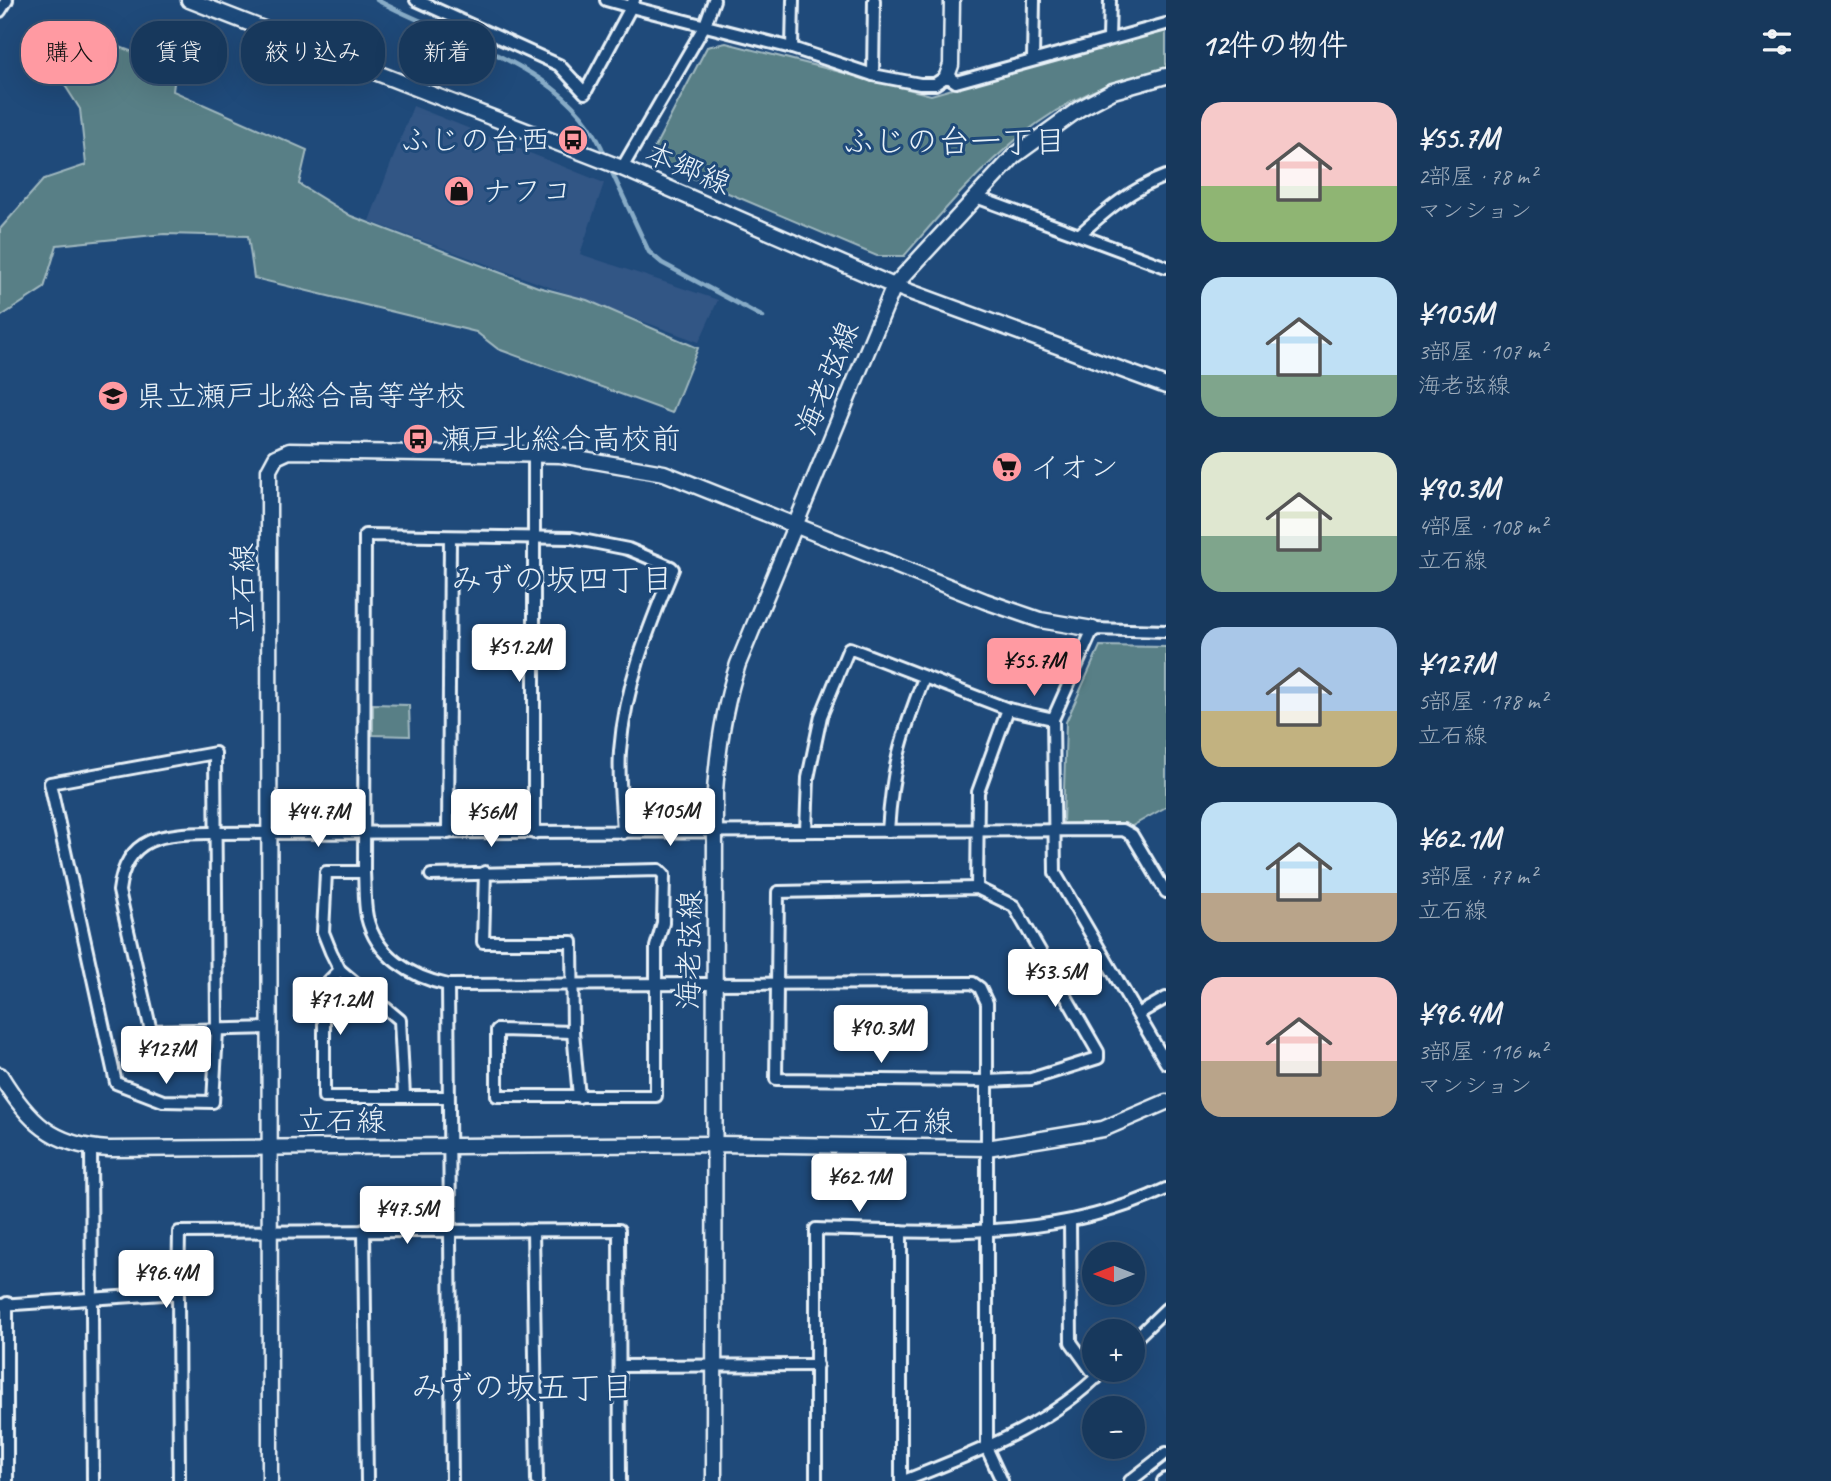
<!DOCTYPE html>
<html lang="ja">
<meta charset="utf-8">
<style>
body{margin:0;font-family:Caveat,"Klee One",sans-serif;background:#244365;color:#f1f3f6;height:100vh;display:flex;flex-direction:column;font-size:26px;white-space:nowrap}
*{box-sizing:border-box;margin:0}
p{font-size:23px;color:#9eacbb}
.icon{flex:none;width:38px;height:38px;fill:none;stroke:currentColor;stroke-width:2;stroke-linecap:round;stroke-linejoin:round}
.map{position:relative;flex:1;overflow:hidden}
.sheet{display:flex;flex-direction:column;background:#17385c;width:665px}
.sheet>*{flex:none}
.banner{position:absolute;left:21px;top:21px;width:665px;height:63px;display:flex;gap:14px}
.needle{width:46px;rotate:270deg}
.tools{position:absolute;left:1082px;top:1242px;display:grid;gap:14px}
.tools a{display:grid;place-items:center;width:63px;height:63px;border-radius:50%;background:#17385c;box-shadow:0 7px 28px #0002,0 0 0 2px #365272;font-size:35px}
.price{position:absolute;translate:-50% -60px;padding:0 16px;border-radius:7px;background:#fff;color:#222;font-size:23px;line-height:46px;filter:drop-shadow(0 2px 4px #0008)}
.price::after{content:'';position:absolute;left:50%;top:42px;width:21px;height:16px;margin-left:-10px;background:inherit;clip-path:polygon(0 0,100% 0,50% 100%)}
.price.current{background:#ff9aa2;color:#111}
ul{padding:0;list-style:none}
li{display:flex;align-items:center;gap:21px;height:175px;padding:0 35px}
li span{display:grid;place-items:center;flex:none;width:196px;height:140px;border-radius:21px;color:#555}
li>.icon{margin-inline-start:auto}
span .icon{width:84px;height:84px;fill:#fffc;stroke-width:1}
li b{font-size:30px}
h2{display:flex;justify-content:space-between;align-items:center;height:84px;padding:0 35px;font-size:30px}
.tag{padding:0 24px;border-radius:28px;background:#17385c;box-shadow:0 7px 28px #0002,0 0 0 2px #365272;font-size:24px;line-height:63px}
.tag.current{background:#ff9aa2;color:#111}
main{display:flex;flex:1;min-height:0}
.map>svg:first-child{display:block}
.built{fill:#325685}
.green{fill:#587f86;stroke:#a0b8bf;stroke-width:2}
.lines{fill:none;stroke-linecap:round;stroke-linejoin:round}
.stream{stroke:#87abc6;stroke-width:4.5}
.minor-casing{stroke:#e8f1f8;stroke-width:16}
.tertiary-casing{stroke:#e8f1f8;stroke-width:19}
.minor{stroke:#1f4a7a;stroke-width:10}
.tertiary{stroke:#1f4a7a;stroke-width:14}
.labels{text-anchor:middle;stroke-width:6;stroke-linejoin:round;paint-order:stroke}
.poi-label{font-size:30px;fill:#e8f1f8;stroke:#1f4a7a;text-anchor:start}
.street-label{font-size:30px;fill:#e8f1f8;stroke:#1f4a7a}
.neighbourhood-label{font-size:32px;fill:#e8f1f8;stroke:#1f4a7a}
</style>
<main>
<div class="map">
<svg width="1166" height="1481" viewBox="0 0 1166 1481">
<rect width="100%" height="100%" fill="#1f4a7a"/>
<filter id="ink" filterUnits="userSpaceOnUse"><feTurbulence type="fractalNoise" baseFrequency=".0143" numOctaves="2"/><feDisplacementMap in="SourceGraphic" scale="14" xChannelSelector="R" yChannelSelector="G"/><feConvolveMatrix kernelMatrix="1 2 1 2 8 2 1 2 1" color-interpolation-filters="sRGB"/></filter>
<g filter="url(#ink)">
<!-- built -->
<path class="built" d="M 413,106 L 604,183 L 580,254 L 718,300 L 699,342 L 369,221 Z"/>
<!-- green -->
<g class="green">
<path d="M 47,20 L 176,68 L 173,91 L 307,150 L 299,184 L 351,216 L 538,287 L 587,300 L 698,348 L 672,413 L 498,349 L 476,332 L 254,278 L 248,236 L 164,234 L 57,245 L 44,288 L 0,317 L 0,229 L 44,179 L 86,165 L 80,109 L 59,76 L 64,56 L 37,46 Z"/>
<path d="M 1166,29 L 1166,69 C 1048,88 978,171 904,256 L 877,256 L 657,163 L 651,154 L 707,47 L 726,43 L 931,95 Z"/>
<path d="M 1100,646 L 1166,647 L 1166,807 L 1132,826 L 1063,824 L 1066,722 Z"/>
<path d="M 373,704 L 409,705 L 410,736 L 373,735 Z"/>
</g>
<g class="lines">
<!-- stream -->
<g class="stream">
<path d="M 377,0 C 455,43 572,65 606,158"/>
<path d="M 609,166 L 649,252 L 662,263 L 763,317"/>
</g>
<!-- minor casing -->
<g class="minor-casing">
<g id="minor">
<path d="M 416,0 L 559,65 L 585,93 L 631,7 L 606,0"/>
<path d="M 634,0 L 631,7 L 792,48 L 873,75 L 920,84 L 935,84 L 947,76 L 956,82 L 1166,24"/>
<path d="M 0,11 L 7,0"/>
<path d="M 1109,38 L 1110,0"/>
<path d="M 792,48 L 793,0"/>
<path d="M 1033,60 L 1034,0"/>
<path d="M 873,75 L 874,0"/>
<path d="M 622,168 L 705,25 L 714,0"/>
<path d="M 976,197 L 1166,267"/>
<path d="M 1080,234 C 1107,210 1131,189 1166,176"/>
<path d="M 1166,631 L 1093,629 L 1053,719 L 1055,873 L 1166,1063"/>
<path d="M 215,753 L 217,1031 L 213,1102 L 163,1101 L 116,1083 L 50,783 Z"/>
<path d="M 806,831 L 808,778 L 821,716 L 849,648 L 1008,709 L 1053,719"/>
<path d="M 888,831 C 892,768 901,737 924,678"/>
<path d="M 448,833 L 450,537"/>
<path d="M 534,833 L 534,454"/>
<path d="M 623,833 C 622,806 618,778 620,751 C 625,686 648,629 673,569 L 671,567 L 628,549 L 572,538 L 365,535 L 364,872 C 365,886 364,903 367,917 C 376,956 411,977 448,985 L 973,983 L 980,988 L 987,1003 L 987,1449 L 1002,1481"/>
<path d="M 364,872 L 326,872 L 323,932 L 331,952 L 340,970 L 400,1020 L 404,1096"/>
<path d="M 485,872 L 483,942 L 572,942 L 573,1032 L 579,1097"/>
<path d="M 431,875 L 659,870 L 664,875 L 663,923 L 656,947 L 656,1096 L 497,1096 L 497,1030 L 573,1032"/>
<path d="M 977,888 L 1014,906 L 1098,1052 L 1098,1058 L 1031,1079 L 987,1081 L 776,1079 L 778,892 Z"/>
<path d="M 977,888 L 978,792 L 1008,709"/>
<path d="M 340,970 L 327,983 L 324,993 L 324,1097 L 448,1097"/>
<path d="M 448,985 L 452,1481"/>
<path d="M 1138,1014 L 1166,998"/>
<path d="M 270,1028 L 151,1031 L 119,891 C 126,833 166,834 214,833 L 1123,830 L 1132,835 L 1166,892"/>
<path d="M 91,1148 L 93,1481"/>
<path d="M 1070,1222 L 1071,1342 L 1097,1378"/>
<path d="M 364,1230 L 367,1481"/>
<path d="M 533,1230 L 537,1481"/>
<path d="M 178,1293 L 179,1481"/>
<path d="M 7,1303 L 7,1481"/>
<path d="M 0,1305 L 178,1293 L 179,1232 L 619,1230 L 620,1481"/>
<path d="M 1132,1342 L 1166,1309"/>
<path d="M 620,1366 L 817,1365"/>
<path d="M 816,1481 L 816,1229 C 936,1232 1054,1242 1166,1189"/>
<path d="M 901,1481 L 901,1231"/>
<path d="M 904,1481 C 976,1452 1048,1427 1104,1370"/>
<path d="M 1130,1481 L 1166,1453"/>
<path d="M 1163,1481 L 1166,1479"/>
</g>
</g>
<!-- tertiary casing -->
<g class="tertiary-casing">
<g id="tertiary">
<path d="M 189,0 L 622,168 L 894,286 L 1166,386"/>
<path d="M 947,76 L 951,65 L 952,0"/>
<path d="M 0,1075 C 28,1121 52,1146 109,1149 L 714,1144 L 987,1148 L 1103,1129 L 1166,1102"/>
<path d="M 270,1481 L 269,470 L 276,457 L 289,451 L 560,455 L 664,473 L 985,601 L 1040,620 L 1093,629"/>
<path d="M 714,1481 L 715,791 C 718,747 724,706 738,664 L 894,286 L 1014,156 L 1079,109 L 1113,91 L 1166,76"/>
</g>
</g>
<!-- minor -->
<use href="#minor" class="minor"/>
<!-- tertiary -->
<use href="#tertiary" class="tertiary"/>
</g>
</g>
<!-- icons -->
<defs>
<g id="bus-disc" transform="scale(1.575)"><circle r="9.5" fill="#ff9aa2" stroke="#1f4a7a"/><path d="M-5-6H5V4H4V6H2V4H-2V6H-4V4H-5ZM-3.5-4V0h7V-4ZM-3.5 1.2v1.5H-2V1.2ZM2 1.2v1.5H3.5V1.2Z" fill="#111"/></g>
<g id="shop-disc" transform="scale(1.575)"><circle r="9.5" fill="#ff9aa2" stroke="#1f4a7a"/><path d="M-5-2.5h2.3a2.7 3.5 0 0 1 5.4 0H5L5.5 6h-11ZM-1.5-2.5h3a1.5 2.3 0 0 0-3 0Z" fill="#111"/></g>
<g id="school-disc" transform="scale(1.575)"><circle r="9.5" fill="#ff9aa2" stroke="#1f4a7a"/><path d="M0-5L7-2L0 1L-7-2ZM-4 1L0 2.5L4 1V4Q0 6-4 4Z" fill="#111"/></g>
<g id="supermarket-disc" transform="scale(1.575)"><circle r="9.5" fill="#ff9aa2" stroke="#1f4a7a"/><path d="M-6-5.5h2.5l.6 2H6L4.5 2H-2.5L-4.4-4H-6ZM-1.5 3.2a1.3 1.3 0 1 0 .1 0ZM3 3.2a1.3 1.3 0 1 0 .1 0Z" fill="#111"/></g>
</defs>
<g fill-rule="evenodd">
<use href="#bus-disc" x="573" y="140"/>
<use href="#shop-disc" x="459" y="191"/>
<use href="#school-disc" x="113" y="396"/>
<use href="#bus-disc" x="418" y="439"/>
<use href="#supermarket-disc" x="1007" y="467"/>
</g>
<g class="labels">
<!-- poi labels -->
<g class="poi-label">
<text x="550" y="150" text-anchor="end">ふじの台西</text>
<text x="482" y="201">ナフコ</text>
<text x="136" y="406">県立瀬戸北総合高等学校</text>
<text x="441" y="449">瀬戸北総合高校前</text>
<text x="1030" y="477">イオン</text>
</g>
<!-- street labels -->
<g class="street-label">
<text transform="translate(688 168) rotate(23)" y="10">本郷線</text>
<text transform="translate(827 378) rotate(-68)" y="10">海老弦線</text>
<text transform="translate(243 588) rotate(-90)" y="10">立石線</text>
<text transform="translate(689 950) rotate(-89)" y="10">海老弦線</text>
<text x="341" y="1131">立石線</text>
<text transform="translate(908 1121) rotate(1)" y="10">立石線</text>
</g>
<!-- neighbourhood labels -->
<g class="neighbourhood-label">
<text x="954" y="152">ふじの台一丁目</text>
<text x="562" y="590">みずの坂四丁目</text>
<text x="522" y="1398">みずの坂五丁目</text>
</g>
</g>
</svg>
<div class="tools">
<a><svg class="needle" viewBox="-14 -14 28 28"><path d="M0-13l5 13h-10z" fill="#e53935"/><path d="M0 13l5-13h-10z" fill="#9eacbb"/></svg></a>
<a>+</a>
<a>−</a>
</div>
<b class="price" style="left:519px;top:684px">¥51.2M</b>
<b class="price current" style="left:1034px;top:698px">¥55.7M</b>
<b class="price" style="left:670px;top:848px">¥105M</b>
<b class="price" style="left:318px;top:849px">¥44.7M</b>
<b class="price" style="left:491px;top:849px">¥56M</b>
<b class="price" style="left:1055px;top:1009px">¥53.5M</b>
<b class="price" style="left:340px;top:1037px">¥71.2M</b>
<b class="price" style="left:881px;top:1065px">¥90.3M</b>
<b class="price" style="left:166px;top:1086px">¥127M</b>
<b class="price" style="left:859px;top:1214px">¥62.1M</b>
<b class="price" style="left:407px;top:1246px">¥47.5M</b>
<b class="price" style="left:166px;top:1310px">¥96.4M</b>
<div class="banner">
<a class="tag current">購入</a>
<a class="tag">賃貸</a>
<a class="tag">絞り込み</a>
<a class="tag">新着</a>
</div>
</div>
<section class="sheet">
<h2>12件の物件<svg class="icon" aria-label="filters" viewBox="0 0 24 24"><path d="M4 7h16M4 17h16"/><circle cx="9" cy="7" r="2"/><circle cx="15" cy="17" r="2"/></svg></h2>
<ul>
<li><span style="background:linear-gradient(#f6c9c9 60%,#8fb573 0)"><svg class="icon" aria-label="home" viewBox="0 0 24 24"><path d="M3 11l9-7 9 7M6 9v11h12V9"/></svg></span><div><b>¥55.7M</b><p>2部屋 · 78 m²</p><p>マンション</p></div></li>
<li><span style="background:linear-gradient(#bfe0f5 70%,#7fa58c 0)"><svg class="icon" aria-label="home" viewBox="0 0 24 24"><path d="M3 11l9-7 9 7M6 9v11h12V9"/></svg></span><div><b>¥105M</b><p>3部屋 · 107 m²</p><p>海老弦線</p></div></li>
<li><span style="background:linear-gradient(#dfe7d0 60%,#7fa58c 0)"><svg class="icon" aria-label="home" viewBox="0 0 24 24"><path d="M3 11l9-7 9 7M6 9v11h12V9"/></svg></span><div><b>¥90.3M</b><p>4部屋 · 108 m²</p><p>立石線</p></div></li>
<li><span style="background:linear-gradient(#a9c7e8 60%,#c2b280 0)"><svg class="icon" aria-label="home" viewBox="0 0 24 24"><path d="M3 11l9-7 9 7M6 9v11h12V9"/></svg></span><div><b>¥127M</b><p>5部屋 · 178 m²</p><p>立石線</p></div></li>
<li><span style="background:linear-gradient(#bfe0f5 65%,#b9a48a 0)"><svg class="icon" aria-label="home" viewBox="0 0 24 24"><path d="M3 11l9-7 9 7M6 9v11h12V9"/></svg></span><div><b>¥62.1M</b><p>3部屋 · 77 m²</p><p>立石線</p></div></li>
<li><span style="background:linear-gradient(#f6c9c9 60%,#b9a48a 0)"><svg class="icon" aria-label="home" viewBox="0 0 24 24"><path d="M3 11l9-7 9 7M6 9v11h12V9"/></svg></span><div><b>¥96.4M</b><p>3部屋 · 116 m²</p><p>マンション</p></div></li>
</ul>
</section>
</main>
